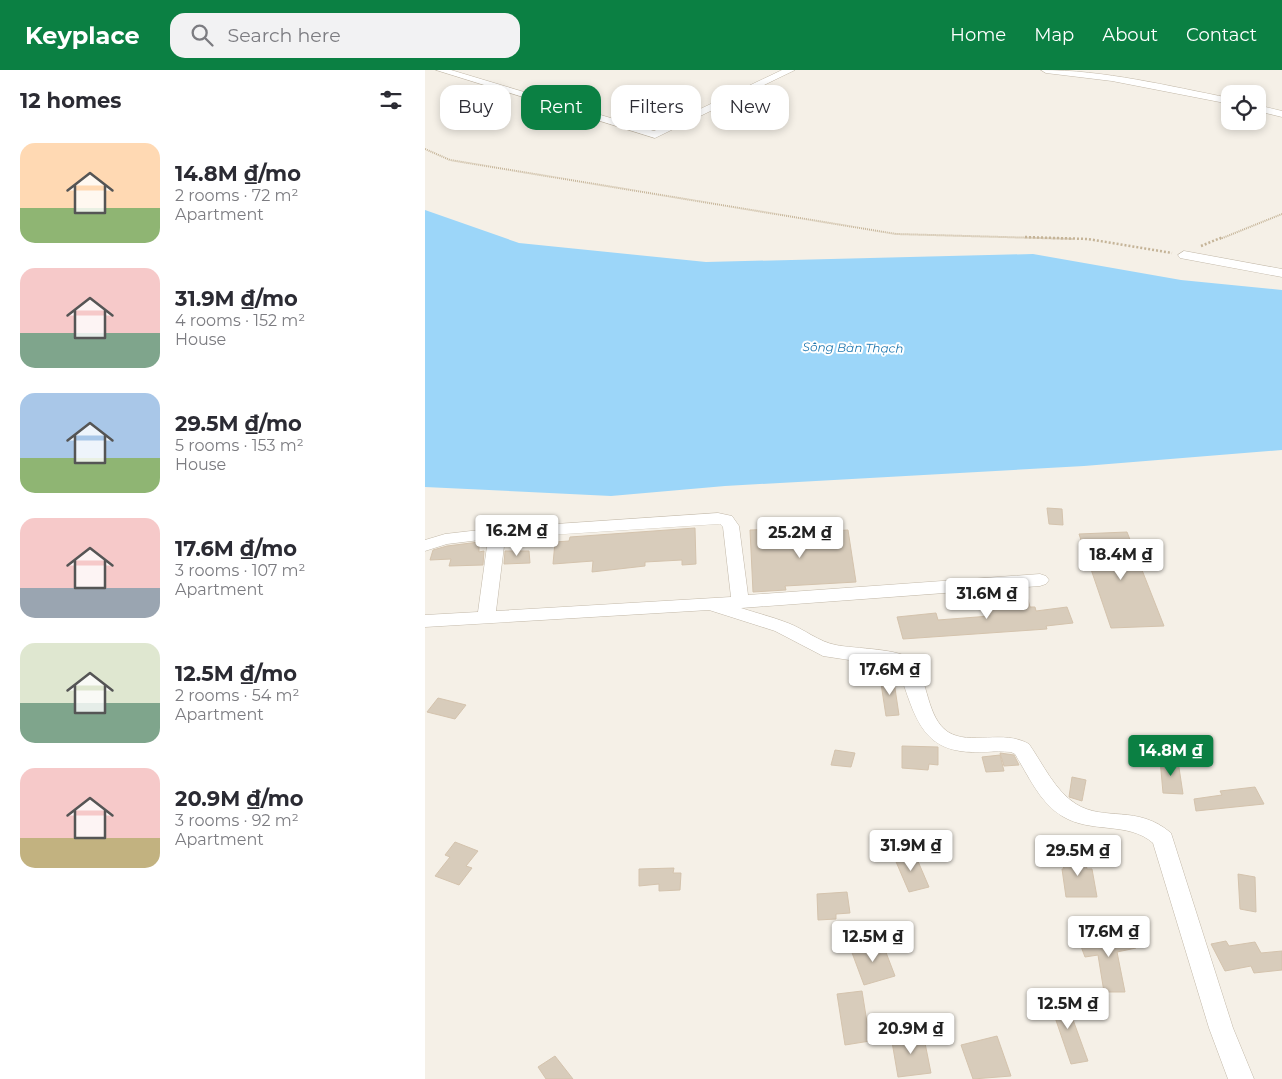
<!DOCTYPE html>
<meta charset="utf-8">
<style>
body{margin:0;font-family:Montserrat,sans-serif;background:#f2f2f3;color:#2b2b33;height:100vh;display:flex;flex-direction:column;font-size:19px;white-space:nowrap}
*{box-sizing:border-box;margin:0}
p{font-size:16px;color:#7c7c81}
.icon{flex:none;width:28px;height:28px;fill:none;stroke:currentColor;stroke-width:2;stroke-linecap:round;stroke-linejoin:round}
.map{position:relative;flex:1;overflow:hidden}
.panel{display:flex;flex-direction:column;background:#fff;width:425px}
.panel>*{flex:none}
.banner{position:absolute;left:15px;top:15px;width:475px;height:45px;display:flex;gap:10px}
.controls{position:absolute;left:796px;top:15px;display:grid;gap:10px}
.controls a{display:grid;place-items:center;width:45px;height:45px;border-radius:10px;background:#fff;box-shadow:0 2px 8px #0003;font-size:25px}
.price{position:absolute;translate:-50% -42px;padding:0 11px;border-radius:5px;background:#fff;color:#222;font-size:16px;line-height:32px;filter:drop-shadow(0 1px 2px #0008)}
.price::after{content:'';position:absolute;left:50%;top:30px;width:15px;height:11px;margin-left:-8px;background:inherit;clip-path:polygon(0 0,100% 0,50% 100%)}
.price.active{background:#0b8043;color:#fff}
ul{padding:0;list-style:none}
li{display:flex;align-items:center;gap:15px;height:125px;padding:0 20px}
li span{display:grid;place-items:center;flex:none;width:140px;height:100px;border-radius:15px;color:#555}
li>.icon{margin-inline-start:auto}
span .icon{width:60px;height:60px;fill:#fffc;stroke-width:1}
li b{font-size:21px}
h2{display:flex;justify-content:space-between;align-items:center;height:60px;padding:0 20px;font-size:21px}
.pill{padding:0 18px;border-radius:15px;background:#fff;box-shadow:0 2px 8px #0003;font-size:18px;line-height:45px}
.pill.active{background:#0b8043;color:#fff}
header{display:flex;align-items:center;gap:30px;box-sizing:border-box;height:70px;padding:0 25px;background:#0b8043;color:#fff}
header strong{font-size:24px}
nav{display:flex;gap:28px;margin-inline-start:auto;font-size:18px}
.search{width:350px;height:45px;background:#f2f2f3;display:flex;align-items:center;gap:12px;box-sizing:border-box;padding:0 18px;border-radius:15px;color:#7c7c81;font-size:19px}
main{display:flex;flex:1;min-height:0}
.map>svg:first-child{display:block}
.water{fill:#9cd6f9}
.building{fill:#d8ccbb;stroke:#d4c3ad}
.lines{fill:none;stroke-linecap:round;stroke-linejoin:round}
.street-casing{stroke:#c2b8a8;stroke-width:1}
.path-far1{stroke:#c5b498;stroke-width:2;stroke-dasharray:1 1;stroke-linecap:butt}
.path{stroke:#c5b498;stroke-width:2.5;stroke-dasharray:2 2;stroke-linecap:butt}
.street{fill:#fff;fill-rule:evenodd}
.labels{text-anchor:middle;stroke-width:4;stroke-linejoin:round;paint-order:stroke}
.far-water-label{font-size:12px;font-style:italic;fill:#1f78b0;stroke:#fff}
</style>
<header>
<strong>Keyplace</strong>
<div class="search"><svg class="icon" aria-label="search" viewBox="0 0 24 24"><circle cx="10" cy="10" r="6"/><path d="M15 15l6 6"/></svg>Search here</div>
<nav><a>Home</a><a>Map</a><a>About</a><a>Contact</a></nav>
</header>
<main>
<section class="panel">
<h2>12 homes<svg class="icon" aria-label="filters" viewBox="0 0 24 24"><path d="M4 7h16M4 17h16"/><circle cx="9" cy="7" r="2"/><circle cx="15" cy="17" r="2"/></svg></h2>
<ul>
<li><span style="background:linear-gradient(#ffd9b3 65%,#8fb573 0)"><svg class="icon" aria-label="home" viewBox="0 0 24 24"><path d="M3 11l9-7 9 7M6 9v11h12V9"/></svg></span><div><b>14.8M ₫/mo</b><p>2 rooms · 72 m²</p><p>Apartment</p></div></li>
<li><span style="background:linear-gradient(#f6c9c9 65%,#7fa58c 0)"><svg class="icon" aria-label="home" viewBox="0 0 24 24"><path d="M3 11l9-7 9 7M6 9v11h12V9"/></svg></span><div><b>31.9M ₫/mo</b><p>4 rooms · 152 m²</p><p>House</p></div></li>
<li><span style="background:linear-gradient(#a9c7e8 65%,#8fb573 0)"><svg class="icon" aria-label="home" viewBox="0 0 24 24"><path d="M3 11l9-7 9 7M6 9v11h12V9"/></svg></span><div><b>29.5M ₫/mo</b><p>5 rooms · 153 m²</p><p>House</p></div></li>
<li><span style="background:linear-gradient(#f6c9c9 70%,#9aa5b1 0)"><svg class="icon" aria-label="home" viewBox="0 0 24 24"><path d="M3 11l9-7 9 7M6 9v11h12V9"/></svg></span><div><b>17.6M ₫/mo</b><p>3 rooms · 107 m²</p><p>Apartment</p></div></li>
<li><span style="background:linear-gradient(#dfe7d0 60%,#7fa58c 0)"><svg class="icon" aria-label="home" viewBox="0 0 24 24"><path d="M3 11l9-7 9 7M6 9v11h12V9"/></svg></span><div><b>12.5M ₫/mo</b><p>2 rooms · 54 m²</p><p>Apartment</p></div></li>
<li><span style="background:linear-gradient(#f6c9c9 70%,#c2b280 0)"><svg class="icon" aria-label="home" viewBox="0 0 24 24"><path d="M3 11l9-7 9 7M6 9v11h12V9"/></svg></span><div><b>20.9M ₫/mo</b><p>3 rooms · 92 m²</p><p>Apartment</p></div></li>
</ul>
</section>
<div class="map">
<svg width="857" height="1009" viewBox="0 0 857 1009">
<rect width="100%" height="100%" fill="#f5f0e7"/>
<!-- water -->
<path class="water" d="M 0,140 L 94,173 L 281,192 L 608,184 L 756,210 L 857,220 L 857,380 L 659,396 L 300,416 L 186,426 L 0,417 Z"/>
<!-- building -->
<g class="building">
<path d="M 622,438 L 637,439 L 638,455 L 624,454 Z"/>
<path d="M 270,458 L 271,494 L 257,495 L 257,490 L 220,492 L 220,496 L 167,502 L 168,491 L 128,494 L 130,472 L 144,471 L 145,467 Z"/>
<path d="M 356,459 L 357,464 L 423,460 L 431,512 L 360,516 L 361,520 L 328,522 L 325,460 Z"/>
<path d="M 702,462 L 739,556 L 686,558 L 654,464 Z"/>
<path d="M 54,472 L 54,482 L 59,481 L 58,495 L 24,496 L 26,489 L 5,490 L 8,480 L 22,476 Z"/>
<path d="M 80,481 L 104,481 L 105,493 L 79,494 Z"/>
<path d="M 600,519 L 605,537 L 610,537 L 611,541 L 642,537 L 648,553 L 621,556 L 622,559 L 478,569 L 472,547 L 511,543 L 513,550 L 565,546 L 562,537 L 582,536 L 578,521 Z"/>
<path d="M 468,605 L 474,645 L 461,646 L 455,607 Z"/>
<path d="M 13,628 L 41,635 L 30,649 L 2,642 Z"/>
<path d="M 477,676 L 513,677 L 513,695 L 504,694 L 503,700 L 477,698 Z"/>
<path d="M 410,680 L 430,683 L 426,697 L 406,695 Z"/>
<path d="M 575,683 L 589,685 L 594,695 L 579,696 Z"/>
<path d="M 575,685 L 579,701 L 561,702 L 557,687 Z"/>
<path d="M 735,689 L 753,691 L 758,724 L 738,723 Z"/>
<path d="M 647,707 L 661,710 L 657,731 L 644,727 Z"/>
<path d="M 830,717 L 839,734 L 771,741 L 769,729 L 797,725 L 795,721 Z"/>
<path d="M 30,772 L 53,781 L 41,796 L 47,798 L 34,815 L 10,806 L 25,787 L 20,785 Z"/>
<path d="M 489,782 L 504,817 L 484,822 L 469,787 Z"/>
<path d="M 658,783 L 662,799 L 667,799 L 672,827 L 641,827 L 637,799 L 639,799 L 635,785 Z"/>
<path d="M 249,798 L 248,803 L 256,803 L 255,820 L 234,821 L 234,814 L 214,816 L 214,799 Z"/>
<path d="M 813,804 L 830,807 L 831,842 L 815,839 Z"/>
<path d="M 422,822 L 425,843 L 411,844 L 411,849 L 393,850 L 392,824 Z"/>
<path d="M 704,863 L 711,878 L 692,882 L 700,922 L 679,922 L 673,885 L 660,887 L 654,871 Z"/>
<path d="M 801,871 L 804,876 L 830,872 L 836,883 L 857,881 L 857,900 L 829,903 L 826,896 L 800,901 L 786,874 Z"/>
<path d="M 457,872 L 470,906 L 439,915 L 426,880 Z"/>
<path d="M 437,921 L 445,971 L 420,975 L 412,924 Z"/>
<path d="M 639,925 L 663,991 L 646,994 L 623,927 Z"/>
<path d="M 498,963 L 506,1003 L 473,1007 L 466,966 Z"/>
<path d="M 572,966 L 586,1006 L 548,1009 L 536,975 Z"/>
<path d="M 130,986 L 148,1009 L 121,1009 L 113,997 Z"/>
</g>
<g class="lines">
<!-- street casing -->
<g class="street-casing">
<g id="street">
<path d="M 11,0 L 26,0 L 229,61 L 357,0 L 370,0 L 230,68 Z"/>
<path d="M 616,0 C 680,0 743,16 805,28 L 805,34 L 687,11 L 621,3 Z"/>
<path d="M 832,35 L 857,41 L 857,47 L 832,41 Z"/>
<path d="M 759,181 L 857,199 L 857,207 L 755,188 L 753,185 Z"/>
<path d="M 293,443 L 307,446 L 314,456 L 323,525 L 615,504 L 621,506 L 624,510 L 621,514 L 615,516 L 316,538 C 331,543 348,547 363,553 C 379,559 394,572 411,575 C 429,579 477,578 488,591 C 504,611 501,647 523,662 C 546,676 578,659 604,674 C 618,694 630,721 651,734 C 680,752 712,734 746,763 L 808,958 L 829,1009 L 803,1009 L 784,958 L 728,773 C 703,751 666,764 637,746 C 615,733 603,705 590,684 L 586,682 C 569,680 552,684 535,681 C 492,675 487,634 473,599 L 470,597 L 398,586 L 350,561 L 284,540 L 0,557 L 0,545 L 53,542 L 63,469 L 22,474 L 0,481 L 0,470 L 20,464 L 72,458 ZM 295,454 L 298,457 L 306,527 L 71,541 L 80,468 Z"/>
</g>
</g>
<!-- path-far1 -->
<g class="path-far1">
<path d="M 0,79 L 25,90 L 471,164 L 648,169"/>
<path d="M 795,169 L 857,144"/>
</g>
<!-- path -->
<g class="path">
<path d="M 600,167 L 663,169 L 747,183"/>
<path d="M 776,176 L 798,167"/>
</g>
<!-- street -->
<use href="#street" class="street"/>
</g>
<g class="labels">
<!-- far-water labels -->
<g class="far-water-label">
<text transform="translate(428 278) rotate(1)" y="4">Sông Bàn Thạch</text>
</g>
</g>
</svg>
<div class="controls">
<a><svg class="icon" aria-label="locate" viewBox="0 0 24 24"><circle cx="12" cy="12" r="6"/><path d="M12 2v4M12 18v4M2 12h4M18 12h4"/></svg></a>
</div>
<b class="price" style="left:92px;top:487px">16.2M ₫</b>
<b class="price" style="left:375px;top:489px">25.2M ₫</b>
<b class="price" style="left:696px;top:511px">18.4M ₫</b>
<b class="price" style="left:562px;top:550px">31.6M ₫</b>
<b class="price" style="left:465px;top:626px">17.6M ₫</b>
<b class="price active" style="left:746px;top:707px">14.8M ₫</b>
<b class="price" style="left:486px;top:802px">31.9M ₫</b>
<b class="price" style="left:653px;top:807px">29.5M ₫</b>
<b class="price" style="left:684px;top:888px">17.6M ₫</b>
<b class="price" style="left:448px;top:893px">12.5M ₫</b>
<b class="price" style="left:643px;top:960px">12.5M ₫</b>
<b class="price" style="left:486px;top:985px">20.9M ₫</b>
<div class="banner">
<a class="pill">Buy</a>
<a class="pill active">Rent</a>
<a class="pill">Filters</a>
<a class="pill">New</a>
</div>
</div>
</main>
